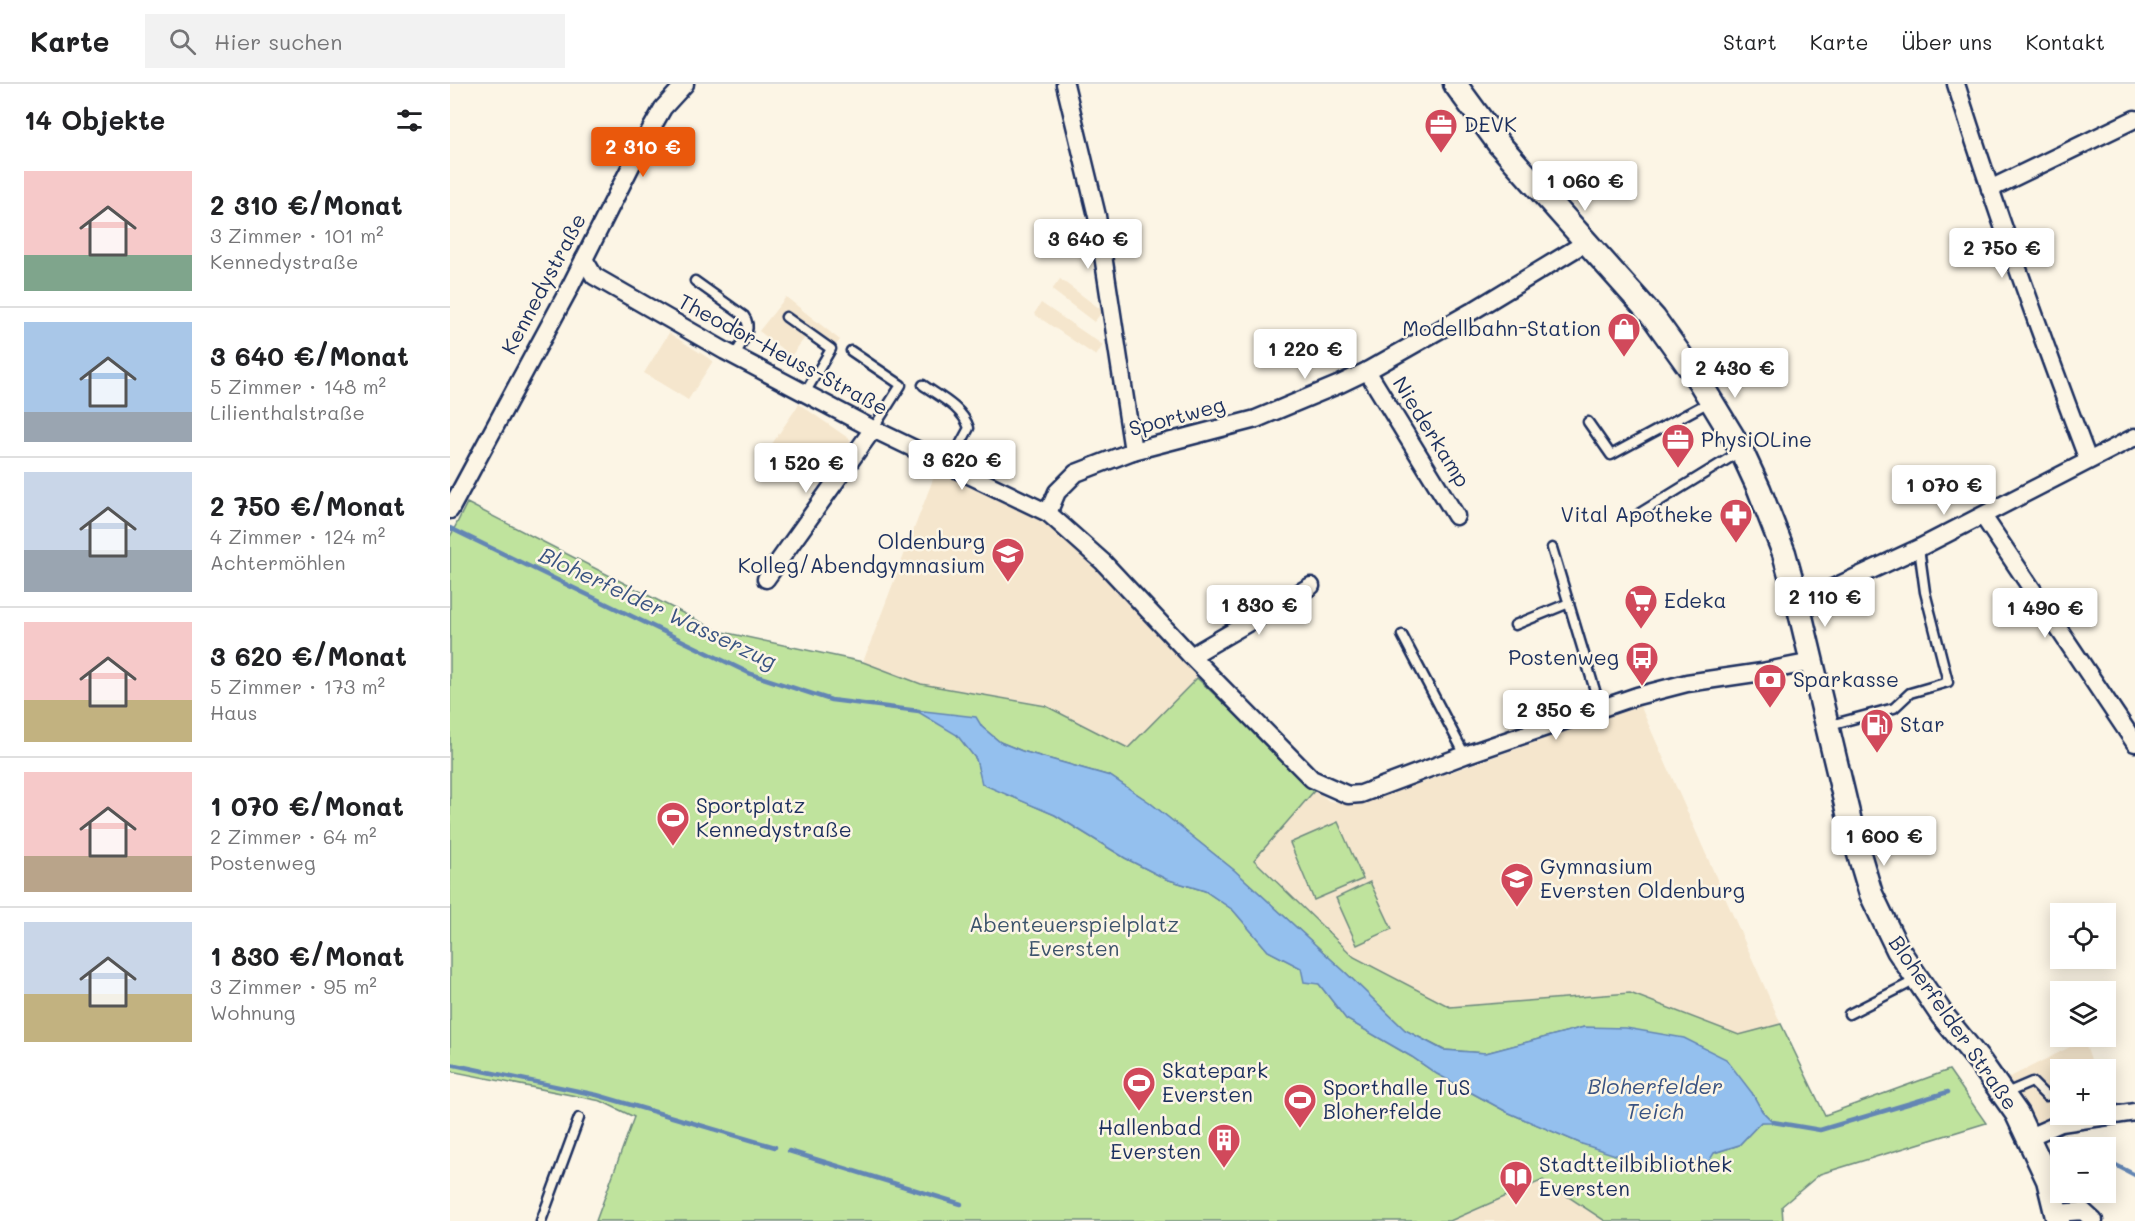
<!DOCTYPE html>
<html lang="de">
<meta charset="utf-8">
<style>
body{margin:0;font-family:Mali,sans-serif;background:#f2f2f2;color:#202124;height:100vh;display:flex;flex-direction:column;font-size:22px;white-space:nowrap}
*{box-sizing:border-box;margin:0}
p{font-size:20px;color:#757577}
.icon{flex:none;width:33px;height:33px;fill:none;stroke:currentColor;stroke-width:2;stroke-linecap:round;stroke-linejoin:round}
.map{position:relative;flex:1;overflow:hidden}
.panel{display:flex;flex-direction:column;background:#fff;width:450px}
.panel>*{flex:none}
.buttons{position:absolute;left:1600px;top:819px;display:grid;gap:12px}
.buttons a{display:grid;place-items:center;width:66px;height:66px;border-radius:0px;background:#fff;box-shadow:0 3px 15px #0003;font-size:30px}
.price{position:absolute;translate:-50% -51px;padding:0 14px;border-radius:6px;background:#fff;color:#222;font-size:20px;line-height:39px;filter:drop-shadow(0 2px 3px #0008)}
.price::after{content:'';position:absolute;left:50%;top:36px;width:18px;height:14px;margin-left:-9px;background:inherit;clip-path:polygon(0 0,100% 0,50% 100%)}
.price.on{background:#ea580c;color:#fff}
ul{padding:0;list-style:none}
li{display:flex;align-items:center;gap:18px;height:150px;padding:0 24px}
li+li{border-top:2px solid #e0e0e0}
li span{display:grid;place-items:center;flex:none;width:168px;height:120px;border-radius:0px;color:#555}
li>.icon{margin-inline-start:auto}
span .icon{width:72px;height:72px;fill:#fffc;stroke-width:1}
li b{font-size:26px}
h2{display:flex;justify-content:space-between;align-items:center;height:72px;padding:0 24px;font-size:26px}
header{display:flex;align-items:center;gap:36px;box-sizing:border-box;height:84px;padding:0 30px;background:#fff;border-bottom:2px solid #e0e0e0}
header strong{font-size:28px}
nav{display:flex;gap:33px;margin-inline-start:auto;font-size:21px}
.search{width:420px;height:54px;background:#f2f2f2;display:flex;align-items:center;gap:15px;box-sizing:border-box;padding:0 21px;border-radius:0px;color:#757577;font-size:22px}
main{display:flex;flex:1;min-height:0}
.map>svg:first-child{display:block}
.built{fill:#f5e6cd}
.green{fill:#bfe39d;stroke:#6d897e;stroke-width:1.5;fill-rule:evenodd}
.water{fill:#94c0ee;stroke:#6486b4;stroke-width:1.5}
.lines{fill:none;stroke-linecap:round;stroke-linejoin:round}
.stream{stroke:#6486b4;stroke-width:4.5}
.lane-casing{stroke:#1b2f5e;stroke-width:13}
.street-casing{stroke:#1b2f5e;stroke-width:21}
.secondary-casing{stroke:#1b2f5e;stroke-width:27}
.lane{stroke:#fcf5e5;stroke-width:8}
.street{stroke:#fcf5e5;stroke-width:16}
.secondary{stroke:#fcf5e5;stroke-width:22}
.labels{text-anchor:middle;stroke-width:5;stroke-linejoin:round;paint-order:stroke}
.poi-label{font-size:21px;fill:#1b2f5e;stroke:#fcf5e5;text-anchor:start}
.street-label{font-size:21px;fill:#1b2f5e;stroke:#fcf5e5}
.park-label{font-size:21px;fill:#3c536b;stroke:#fcf5e5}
.water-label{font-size:22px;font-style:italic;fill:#395382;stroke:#fcf5e5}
</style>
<header>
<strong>Karte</strong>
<div class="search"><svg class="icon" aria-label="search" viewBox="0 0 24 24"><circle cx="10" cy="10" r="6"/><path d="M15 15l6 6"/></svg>Hier suchen</div>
<nav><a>Start</a><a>Karte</a><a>Über uns</a><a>Kontakt</a></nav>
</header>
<main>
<section class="panel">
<h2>14 Objekte<svg class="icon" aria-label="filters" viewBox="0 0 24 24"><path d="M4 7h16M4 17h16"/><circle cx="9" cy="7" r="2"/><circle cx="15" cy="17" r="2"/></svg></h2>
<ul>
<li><span style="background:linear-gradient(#f6c9c9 70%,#7fa58c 0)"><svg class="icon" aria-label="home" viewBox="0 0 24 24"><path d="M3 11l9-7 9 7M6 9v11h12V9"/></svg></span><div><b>2 310 €/Monat</b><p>3 Zimmer · 101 m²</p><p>Kennedystraße</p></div></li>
<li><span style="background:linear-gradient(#a9c7e8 75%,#9aa5b1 0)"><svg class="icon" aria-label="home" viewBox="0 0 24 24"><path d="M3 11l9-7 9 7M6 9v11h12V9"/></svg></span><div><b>3 640 €/Monat</b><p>5 Zimmer · 148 m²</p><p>Lilienthalstraße</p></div></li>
<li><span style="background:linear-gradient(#c9d6e8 65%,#9aa5b1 0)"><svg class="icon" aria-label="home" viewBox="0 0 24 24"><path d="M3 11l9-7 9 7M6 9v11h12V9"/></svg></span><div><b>2 750 €/Monat</b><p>4 Zimmer · 124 m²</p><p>Achtermöhlen</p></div></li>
<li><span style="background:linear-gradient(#f6c9c9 65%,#c2b280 0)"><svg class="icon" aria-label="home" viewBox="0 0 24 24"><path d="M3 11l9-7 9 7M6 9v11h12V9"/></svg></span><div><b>3 620 €/Monat</b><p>5 Zimmer · 173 m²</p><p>Haus</p></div></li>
<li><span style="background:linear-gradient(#f6c9c9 70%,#b9a48a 0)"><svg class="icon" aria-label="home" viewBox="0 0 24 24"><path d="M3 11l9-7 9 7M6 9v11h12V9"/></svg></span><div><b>1 070 €/Monat</b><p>2 Zimmer · 64 m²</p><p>Postenweg</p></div></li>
<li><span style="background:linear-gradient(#c9d6e8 60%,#c2b280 0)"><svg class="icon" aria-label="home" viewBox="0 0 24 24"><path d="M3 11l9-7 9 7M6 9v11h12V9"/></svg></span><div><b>1 830 €/Monat</b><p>3 Zimmer · 95 m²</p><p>Wohnung</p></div></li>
</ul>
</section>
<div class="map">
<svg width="1685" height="1137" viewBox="0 0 1685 1137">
<rect width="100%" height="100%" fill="#fcf5e5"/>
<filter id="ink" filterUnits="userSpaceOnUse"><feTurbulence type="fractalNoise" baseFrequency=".0167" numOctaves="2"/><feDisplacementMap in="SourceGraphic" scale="12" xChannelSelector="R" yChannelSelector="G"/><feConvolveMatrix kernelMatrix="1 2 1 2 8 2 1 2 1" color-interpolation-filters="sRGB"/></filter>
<g filter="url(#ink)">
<!-- built -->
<g class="built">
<path d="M 610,195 L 653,227 L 644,238 L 602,206 Z"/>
<path d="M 336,213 L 390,256 L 380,269 L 357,251 L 341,272 L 309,247 Z"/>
<path d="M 591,219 L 653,261 L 646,272 L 584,230 Z"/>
<path d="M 219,249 L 263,277 L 238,316 L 194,289 Z"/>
<path d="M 349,320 L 401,356 L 374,396 L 322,360 Z"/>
<path d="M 490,377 L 598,429 L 741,572 L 747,594 L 678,664 L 596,621 L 471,600 L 413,578 Z"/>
<path d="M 1190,621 L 1331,940 L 1289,951 L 1180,909 L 1000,923 L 904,873 L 804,775 L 865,706 L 879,717 L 908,721 Z"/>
<path d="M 1634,956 L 1644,985 L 1611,986 L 1611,1030 L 1656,1030 L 1656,1022 L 1659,1032 L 1579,1053 L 1546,1000 Z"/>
<path d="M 1093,1096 L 1155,1137 L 1000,1137 Z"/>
</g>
<!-- green -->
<g class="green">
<path d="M 17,419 L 268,547 L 413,578 L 471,600 L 596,622 L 678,664 L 747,594 L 865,706 L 804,776 L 904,873 L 1000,923 L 1180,909 L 1289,951 L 1331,940 L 1375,1031 L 1499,986 L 1536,1039 L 1370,1090 L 1332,1122 L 1333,1137 L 1155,1137 L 1093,1096 L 1000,1137 L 146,1137 L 184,1033 L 151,1017 L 0,987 L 0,453 ZM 532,643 L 550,658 L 572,667 L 660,692 L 699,718 L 784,786 L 895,888 L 955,946 L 994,966 L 1036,969 L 1134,943 L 1302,1009 L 1312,1027 L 1322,1037 L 1311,1038 L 1289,1061 L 1264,1069 L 1132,1060 L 1057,1028 L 987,990 L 962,973 L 896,935 L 869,900 L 851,884 L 818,867 L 783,826 L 755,807 L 716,795 L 675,774 L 605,731 L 533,700 L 526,675 L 507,651 Z"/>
<path d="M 888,738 L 913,795 L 864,816 L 840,759 Z"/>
<path d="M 920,798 L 942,845 L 907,861 L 886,814 Z"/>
</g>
<!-- water -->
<path class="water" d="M 465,626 L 526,633 L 532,643 L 550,658 L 572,667 L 660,692 L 699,718 L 784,786 L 895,888 L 955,946 L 993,966 L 1036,969 L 1134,943 L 1176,944 L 1234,954 L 1276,975 L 1302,1009 L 1312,1027 L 1323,1038 L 1311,1038 L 1289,1061 L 1264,1069 L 1257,1081 L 1193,1080 L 1132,1060 L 1057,1028 L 987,990 L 962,973 L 896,935 L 869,900 L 854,898 L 851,884 L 818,867 L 783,826 L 755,807 L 716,795 L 675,774 L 605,731 L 532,700 L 526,675 L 507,651 Z"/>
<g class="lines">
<!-- stream -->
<g class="stream">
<path d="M 0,444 L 301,590 L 381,616 L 469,627"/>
<path d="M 0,980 L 147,1011 L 325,1063"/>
<path d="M 1323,1038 L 1370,1046 L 1498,1008"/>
<path d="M 1627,1062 L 1630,1064"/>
<path d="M 339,1067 L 511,1120"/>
<path d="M 1656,1076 L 1685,1091"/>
</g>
<!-- lane casing -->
<g class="lane-casing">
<g id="lane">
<path d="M 245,197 L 294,232 C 304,245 291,260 284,272"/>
<path d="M 336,233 L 381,265 L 355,309"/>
<path d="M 401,267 L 451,301 L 423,345"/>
<path d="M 473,301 C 490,313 512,323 519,344 L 499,381"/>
<path d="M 1138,338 L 1161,371 L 1261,317"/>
<path d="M 1190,429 L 1291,367"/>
<path d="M 1102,464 L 1150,623"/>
<path d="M 1065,541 L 1119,519"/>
<path d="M 952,551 L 1015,671"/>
<path d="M 1380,641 L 1444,624 L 1460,609 L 1498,598 L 1475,508 L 1469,464"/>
<path d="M 1399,930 L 1468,895"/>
<path d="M 1554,1010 L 1582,998 L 1596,1012 L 1611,1008"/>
<path d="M 91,1137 L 129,1034"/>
</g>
</g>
<!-- street casing -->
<g class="street-casing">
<g id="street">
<path d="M 615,0 L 647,132 L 683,367"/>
<path d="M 1506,0 C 1546,127 1591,252 1638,376"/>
<path d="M 1540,105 L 1685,35"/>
<path d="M 134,175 L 144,192 L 275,267 L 423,345 L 598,429 L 653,478 L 741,572 L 862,695 L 898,711 L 911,710 L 1015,671 L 1187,612 L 1237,599 L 1312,588 L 1362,578"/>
<path d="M 917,287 L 1006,432"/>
<path d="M 0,426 L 118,207 L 188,68 L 213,24 L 235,0"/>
<path d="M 598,429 L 607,408 L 626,389 L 683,367 L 806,335 L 890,300 L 917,287 L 1021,228 L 1135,159"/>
<path d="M 1533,432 L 1685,659"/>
<path d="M 316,495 L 423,345"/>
<path d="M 1348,520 L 1469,464 L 1685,353"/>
<path d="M 741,572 L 861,502"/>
<path d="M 1579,1053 L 1611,1039 L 1685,1028"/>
<path d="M 1607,1129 L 1633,1127 L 1644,1137"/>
</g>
</g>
<!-- secondary casing -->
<g class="secondary-casing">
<path id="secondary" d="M 1005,0 L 1049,60 L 1204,234 L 1249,297 L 1291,366 L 1309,405 L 1334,469 L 1348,520 L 1403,750 L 1421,810 L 1448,866 L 1492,931 L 1531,979 L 1567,1030 L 1598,1096 L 1608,1137"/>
</g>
<!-- lane -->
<use href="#lane" class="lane"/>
<!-- street -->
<use href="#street" class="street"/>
<!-- secondary -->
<use href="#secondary" class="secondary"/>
</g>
</g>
<!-- icons -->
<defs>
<g id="office-pin" transform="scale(1.725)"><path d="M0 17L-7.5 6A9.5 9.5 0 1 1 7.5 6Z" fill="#d1495b" stroke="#fcf5e5"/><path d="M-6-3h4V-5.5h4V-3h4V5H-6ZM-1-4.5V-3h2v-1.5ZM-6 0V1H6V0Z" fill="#fff"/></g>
<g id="shop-pin" transform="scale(1.725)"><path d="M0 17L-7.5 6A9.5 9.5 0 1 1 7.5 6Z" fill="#d1495b" stroke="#fcf5e5"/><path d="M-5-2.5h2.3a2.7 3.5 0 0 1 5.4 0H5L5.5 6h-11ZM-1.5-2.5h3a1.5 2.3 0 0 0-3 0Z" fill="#fff"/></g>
<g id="pharmacy-pin" transform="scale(1.725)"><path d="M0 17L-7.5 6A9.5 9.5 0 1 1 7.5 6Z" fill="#d1495b" stroke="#fcf5e5"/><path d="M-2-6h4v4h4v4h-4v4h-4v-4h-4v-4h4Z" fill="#fff"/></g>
<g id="school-pin" transform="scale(1.725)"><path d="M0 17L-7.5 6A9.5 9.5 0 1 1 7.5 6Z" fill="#d1495b" stroke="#fcf5e5"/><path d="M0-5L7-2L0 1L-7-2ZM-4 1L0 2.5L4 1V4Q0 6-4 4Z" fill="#fff"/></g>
<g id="supermarket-pin" transform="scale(1.725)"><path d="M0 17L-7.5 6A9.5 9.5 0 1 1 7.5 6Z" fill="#d1495b" stroke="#fcf5e5"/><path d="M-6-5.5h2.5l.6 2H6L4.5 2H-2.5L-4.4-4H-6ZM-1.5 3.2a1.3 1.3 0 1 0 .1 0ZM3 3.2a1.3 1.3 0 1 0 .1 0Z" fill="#fff"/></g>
<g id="bus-pin" transform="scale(1.725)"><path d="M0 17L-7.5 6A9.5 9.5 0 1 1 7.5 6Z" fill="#d1495b" stroke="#fcf5e5"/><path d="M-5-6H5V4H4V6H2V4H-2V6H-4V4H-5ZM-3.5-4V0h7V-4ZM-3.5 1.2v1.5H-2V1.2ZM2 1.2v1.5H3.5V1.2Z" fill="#fff"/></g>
<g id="bank-pin" transform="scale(1.725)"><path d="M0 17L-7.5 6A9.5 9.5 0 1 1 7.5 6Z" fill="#d1495b" stroke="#fcf5e5"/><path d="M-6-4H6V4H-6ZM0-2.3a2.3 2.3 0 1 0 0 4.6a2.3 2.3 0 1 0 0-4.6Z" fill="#fff"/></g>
<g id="fuel-pin" transform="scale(1.725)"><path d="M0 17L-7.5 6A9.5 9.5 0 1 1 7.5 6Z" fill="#d1495b" stroke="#fcf5e5"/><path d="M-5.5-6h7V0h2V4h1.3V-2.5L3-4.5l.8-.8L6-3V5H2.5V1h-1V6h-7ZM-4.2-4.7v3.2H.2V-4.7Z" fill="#fff"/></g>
<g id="stadium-pin" transform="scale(1.725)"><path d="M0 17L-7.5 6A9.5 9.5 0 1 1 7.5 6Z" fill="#d1495b" stroke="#fcf5e5"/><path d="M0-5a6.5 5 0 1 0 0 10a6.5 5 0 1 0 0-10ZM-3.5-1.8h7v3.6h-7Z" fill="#fff"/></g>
<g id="building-pin" transform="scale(1.725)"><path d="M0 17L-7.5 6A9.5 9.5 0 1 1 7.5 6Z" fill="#d1495b" stroke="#fcf5e5"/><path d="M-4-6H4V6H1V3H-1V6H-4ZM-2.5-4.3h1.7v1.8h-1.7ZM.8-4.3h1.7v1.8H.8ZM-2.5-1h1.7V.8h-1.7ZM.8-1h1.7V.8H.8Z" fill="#fff"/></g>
<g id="library-pin" transform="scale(1.725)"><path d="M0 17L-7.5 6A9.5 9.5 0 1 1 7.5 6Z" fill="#d1495b" stroke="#fcf5e5"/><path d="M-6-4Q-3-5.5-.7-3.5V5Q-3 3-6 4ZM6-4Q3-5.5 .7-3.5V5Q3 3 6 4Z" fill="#fff"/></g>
</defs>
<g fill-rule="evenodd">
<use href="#office-pin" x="991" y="41"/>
<use href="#shop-pin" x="1174" y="245"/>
<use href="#office-pin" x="1228" y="356"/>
<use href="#pharmacy-pin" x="1286" y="431"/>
<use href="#school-pin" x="558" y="470"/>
<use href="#supermarket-pin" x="1191" y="517"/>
<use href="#bus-pin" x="1192" y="574"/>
<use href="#bank-pin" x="1320" y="596"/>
<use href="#fuel-pin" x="1427" y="641"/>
<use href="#stadium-pin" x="223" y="734"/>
<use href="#school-pin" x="1067" y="795"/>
<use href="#stadium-pin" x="689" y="999"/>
<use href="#stadium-pin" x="850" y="1016"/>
<use href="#building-pin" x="774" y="1056"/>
<use href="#library-pin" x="1066" y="1093"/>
</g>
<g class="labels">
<!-- poi labels -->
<g class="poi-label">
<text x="1014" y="48">DEVK</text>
<text x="1151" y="252" text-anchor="end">Modellbahn-Station</text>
<text x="1251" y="363">PhysiOLine</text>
<text x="1263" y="438" text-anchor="end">Vital Apotheke</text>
<text x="535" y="465" text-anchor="end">Oldenburg<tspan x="535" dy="24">Kolleg/Abendgymnasium</tspan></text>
<text x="1214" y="524">Edeka</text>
<text x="1169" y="581" text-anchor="end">Postenweg</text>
<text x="1343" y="603">Sparkasse</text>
<text x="1450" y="648">Star</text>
<text x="246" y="729">Sportplatz<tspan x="246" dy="24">Kennedystraße</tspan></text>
<text x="1090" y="790">Gymnasium<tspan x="1090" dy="24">Eversten Oldenburg</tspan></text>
<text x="712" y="994">Skatepark<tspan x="712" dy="24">Eversten</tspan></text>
<text x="873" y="1011">Sporthalle TuS<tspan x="873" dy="24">Bloherfelde</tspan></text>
<text x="751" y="1051" text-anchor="end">Hallenbad<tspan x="751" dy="24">Eversten</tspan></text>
<text x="1089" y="1088">Stadtteilbibliothek<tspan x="1089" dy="24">Eversten</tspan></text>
</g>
<!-- street labels -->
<g class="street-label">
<text transform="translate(94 200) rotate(-62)" y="7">Kennedystraße</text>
<text transform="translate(333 271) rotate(28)" y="7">Theodor-Heuss-Straße</text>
<text transform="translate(727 333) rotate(-15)" y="7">Sportweg</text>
<text transform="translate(981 348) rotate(58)" y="7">Niederkamp</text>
<text transform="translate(1503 939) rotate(55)" y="7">Bloherfelder Straße</text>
</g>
<!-- park labels -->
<g class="park-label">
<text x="624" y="848">Abenteuerspielplatz<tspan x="624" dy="24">Eversten</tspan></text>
</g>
<!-- water labels -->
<g class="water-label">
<text transform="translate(208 524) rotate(25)" y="8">Bloherfelder Wasserzug</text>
<text x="1205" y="1010">Bloherfelder<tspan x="1205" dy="25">Teich</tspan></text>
</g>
</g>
</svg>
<div class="buttons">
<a><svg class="icon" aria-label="locate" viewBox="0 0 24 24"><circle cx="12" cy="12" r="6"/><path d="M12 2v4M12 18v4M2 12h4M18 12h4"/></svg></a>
<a><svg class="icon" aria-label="layers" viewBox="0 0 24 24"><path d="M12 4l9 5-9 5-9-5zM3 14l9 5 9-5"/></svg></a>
<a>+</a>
<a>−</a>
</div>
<b class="price on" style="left:193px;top:94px">2 310 €</b>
<b class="price" style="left:1135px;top:128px">1 060 €</b>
<b class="price" style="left:638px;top:186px">3 640 €</b>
<b class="price" style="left:1552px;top:195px">2 750 €</b>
<b class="price" style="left:855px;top:296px">1 220 €</b>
<b class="price" style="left:1285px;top:315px">2 430 €</b>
<b class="price" style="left:512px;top:407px">3 620 €</b>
<b class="price" style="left:356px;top:410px">1 520 €</b>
<b class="price" style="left:1494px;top:432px">1 070 €</b>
<b class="price" style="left:1375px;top:544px">2 110 €</b>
<b class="price" style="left:809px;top:552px">1 830 €</b>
<b class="price" style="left:1595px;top:555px">1 490 €</b>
<b class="price" style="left:1106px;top:657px">2 350 €</b>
<b class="price" style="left:1434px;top:783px">1 600 €</b>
</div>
</main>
